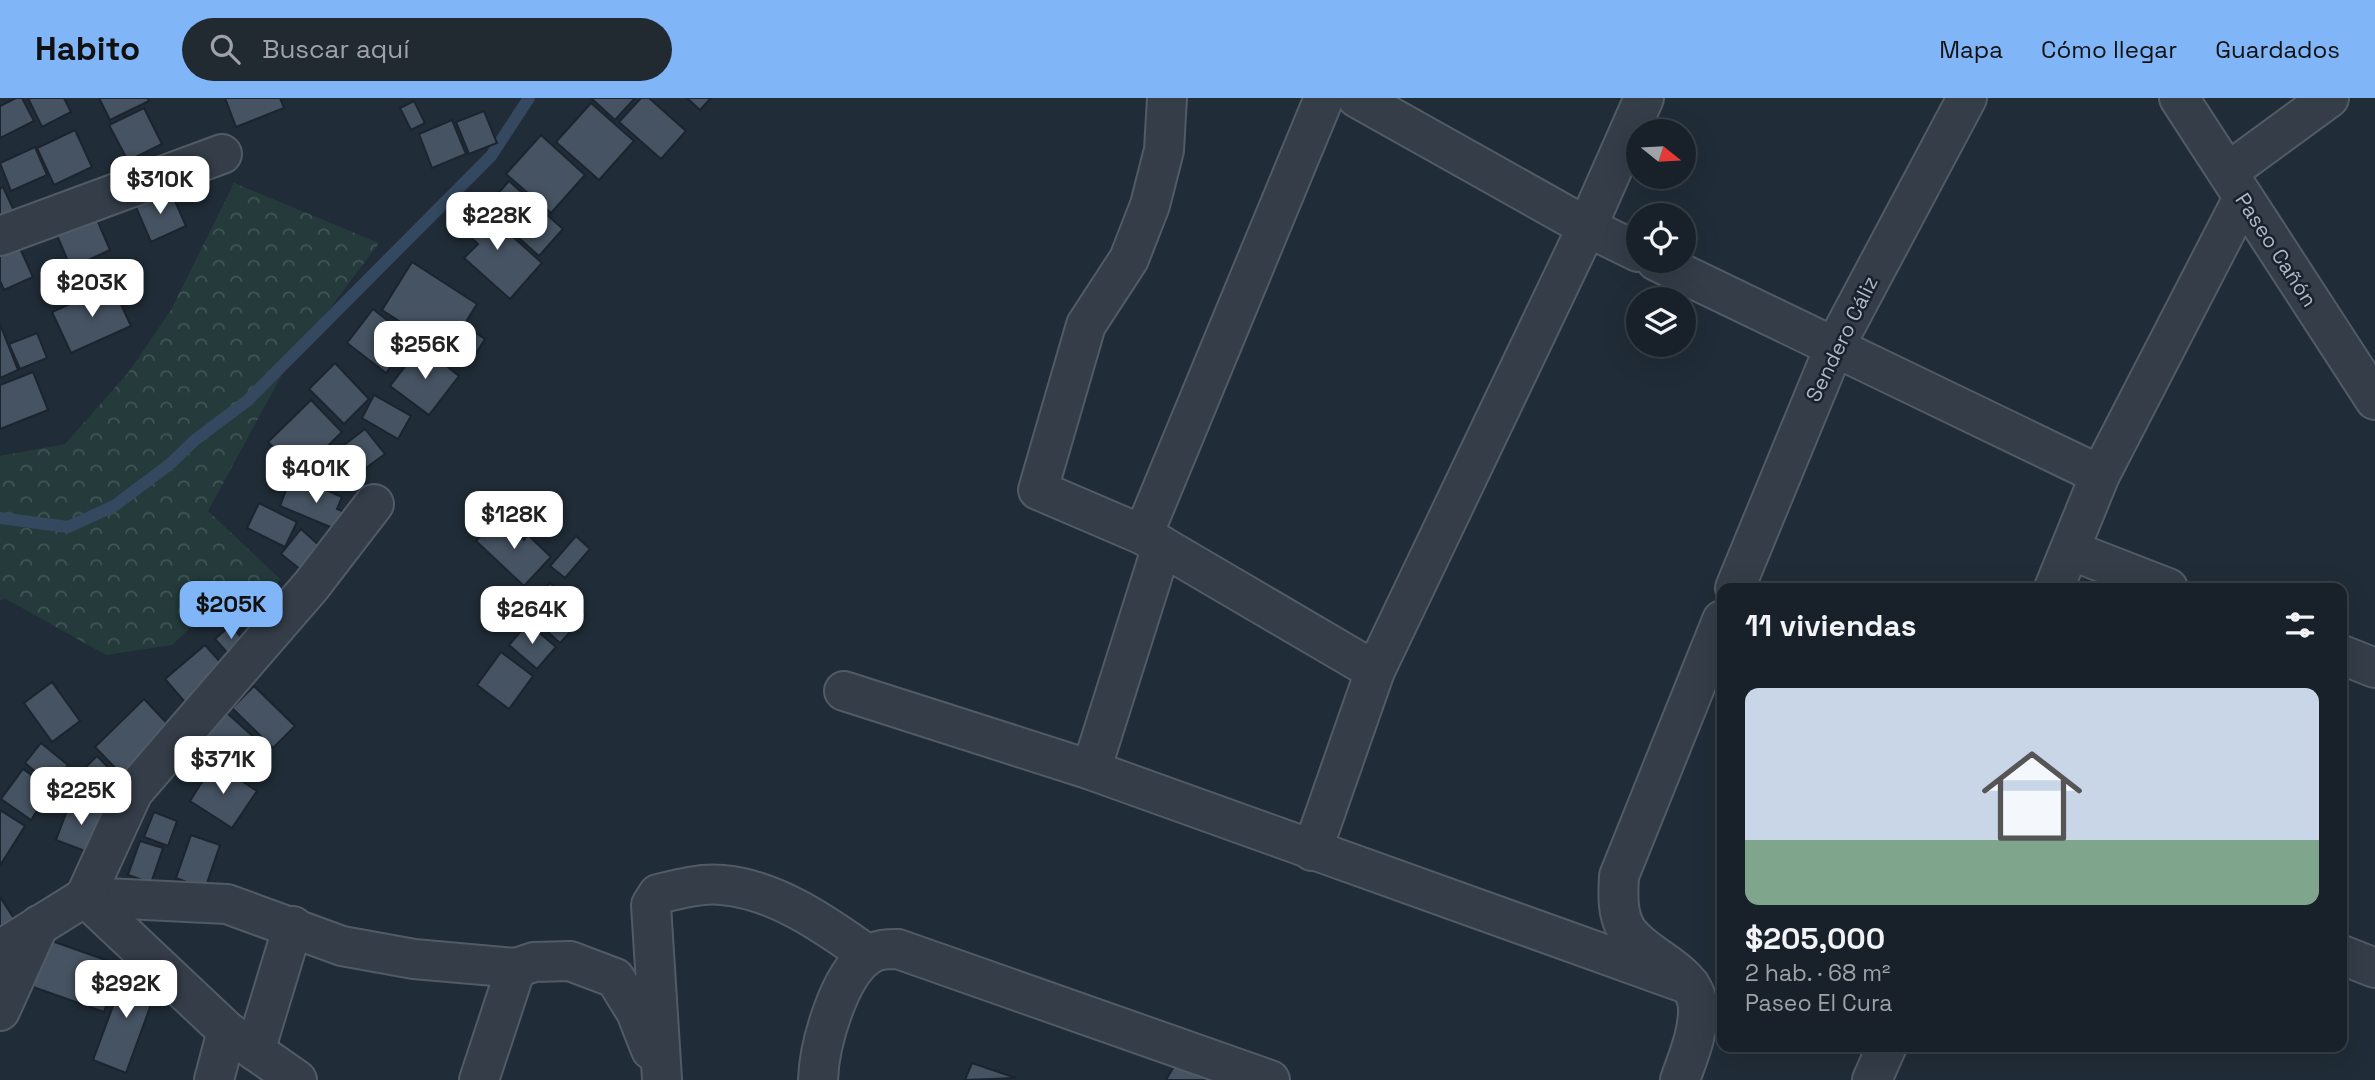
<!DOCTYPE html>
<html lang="es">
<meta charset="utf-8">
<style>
body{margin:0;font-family:"Space Grotesk",sans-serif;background:#212931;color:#f1f3f6;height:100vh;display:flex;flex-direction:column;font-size:26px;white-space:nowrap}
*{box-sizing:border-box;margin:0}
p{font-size:23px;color:#9fa3a8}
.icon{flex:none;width:38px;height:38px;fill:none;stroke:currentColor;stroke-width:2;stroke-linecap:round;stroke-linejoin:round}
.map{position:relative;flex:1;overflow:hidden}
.drawer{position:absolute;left:1717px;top:485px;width:630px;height:469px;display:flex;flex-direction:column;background:#182129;border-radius:14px;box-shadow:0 7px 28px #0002,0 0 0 2px #363e46}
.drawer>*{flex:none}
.needle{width:46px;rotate:108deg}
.fabs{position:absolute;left:1626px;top:21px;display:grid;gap:14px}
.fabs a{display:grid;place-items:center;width:70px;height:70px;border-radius:50%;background:#182129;box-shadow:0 7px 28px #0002,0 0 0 2px #363e46;font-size:35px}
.price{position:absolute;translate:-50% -60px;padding:0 16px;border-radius:14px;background:#fff;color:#222;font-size:23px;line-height:46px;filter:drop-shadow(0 2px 4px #0008)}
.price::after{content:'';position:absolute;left:50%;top:42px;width:21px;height:16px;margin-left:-10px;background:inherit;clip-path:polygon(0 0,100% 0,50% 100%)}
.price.active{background:#80b5f7;color:#111}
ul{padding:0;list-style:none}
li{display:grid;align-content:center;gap:14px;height:371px;padding:0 28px}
li span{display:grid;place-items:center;height:217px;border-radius:14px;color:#555}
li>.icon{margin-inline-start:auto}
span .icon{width:126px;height:126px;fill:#fffc;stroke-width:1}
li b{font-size:30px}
h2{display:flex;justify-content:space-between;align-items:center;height:84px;padding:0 28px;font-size:30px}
header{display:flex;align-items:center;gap:42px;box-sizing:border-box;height:98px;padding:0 35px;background:#80b5f7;color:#111}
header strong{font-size:33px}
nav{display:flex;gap:38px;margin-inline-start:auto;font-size:24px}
.search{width:490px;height:63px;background:#212931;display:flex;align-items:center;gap:18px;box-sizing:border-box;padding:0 24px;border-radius:38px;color:#9fa3a8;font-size:26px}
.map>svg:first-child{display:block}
.forest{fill:url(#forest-crowns)}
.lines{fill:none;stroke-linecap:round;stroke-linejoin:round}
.stream{stroke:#34485f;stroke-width:12}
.building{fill:#465362;stroke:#1b242f;stroke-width:2}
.minor-casing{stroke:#515b66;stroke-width:42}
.minor{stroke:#343d48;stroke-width:38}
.labels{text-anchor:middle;stroke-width:5;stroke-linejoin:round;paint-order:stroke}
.street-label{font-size:21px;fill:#aeb8c5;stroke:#19222c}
</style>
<header>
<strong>Habito</strong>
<div class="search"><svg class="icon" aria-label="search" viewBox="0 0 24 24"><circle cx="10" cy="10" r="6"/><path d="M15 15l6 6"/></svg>Buscar aquí</div>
<nav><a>Mapa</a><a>Cómo llegar</a><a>Guardados</a></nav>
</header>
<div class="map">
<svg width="2375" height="982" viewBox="0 0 2375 982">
<defs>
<pattern id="forest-crowns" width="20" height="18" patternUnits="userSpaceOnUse" patternTransform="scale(1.75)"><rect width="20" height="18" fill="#253b3b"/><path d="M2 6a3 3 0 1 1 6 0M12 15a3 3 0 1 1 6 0" fill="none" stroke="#425556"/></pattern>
</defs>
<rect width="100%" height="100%" fill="#202c37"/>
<!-- forest -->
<path class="forest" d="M 234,85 L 379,145 L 286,269 L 208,413 L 280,481 L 261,516 L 222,500 L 172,547 L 106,557 L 6,501 L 0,502 L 0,358 L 65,346 L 128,275 L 171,212 Z"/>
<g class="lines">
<!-- stream -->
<path class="stream" d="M 0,420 L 68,429 L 114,408 L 170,366 L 195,342 L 247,303 L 491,58 L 529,0"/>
</g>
<!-- building -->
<g class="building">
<path d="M 16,0 L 22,0 L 34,23 L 0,40 L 0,8 Z"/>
<path d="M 28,0 L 64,0 L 71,14 L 42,29 Z"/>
<path d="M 99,0 L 147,0 L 149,3 L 110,22 Z"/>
<path d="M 225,0 L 280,0 L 284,10 L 236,29 Z"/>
<path d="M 591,0 L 635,0 L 615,22 Z"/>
<path d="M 641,0 L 649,0 L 686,33 L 661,61 L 619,24 Z"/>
<path d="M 687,0 L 711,0 L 700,12 Z"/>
<path d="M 414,3 L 425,25 L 411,32 L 400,10 Z"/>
<path d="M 591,5 L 634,43 L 599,82 L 556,44 Z"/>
<path d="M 144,10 L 162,46 L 128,63 L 109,27 Z"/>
<path d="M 484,13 L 497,45 L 469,56 L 456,24 Z"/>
<path d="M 452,22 L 466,56 L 432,70 L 419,36 Z"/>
<path d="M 75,32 L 92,69 L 54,87 L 37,50 Z"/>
<path d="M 541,37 L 585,77 L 551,115 L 506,76 Z"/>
<path d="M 35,49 L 47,77 L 11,93 L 0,65 Z"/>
<path d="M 509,83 L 563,131 L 539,158 L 485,110 Z"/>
<path d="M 3,89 L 16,117 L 0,124 L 0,91 Z"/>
<path d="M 170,92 L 186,128 L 151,144 L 135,107 Z"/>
<path d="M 473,103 L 542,165 L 510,201 L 464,160 L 478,146 L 454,124 Z"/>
<path d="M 95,117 L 110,152 L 71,170 L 56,135 Z"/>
<path d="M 19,148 L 33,179 L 4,192 L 0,183 L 0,158 Z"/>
<path d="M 412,164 L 477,206 L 464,227 L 485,241 L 468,268 L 382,212 Z"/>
<path d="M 112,187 L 131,228 L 71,255 L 52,214 Z"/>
<path d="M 373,211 L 412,242 L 386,275 L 347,245 Z"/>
<path d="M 0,226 L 18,272 L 0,280 Z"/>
<path d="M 37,235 L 47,260 L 20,271 L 9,246 Z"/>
<path d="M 421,248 L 459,278 L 429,317 L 390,288 Z"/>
<path d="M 335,265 L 369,301 L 344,326 L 309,291 Z"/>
<path d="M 33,274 L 48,312 L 0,331 L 0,287 Z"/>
<path d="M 374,297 L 411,318 L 398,341 L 362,320 Z"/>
<path d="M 311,302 L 342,334 L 299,376 L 268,344 Z"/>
<path d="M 365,331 L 385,356 L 359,375 L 340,350 Z"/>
<path d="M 292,377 L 342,399 L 337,411 L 354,418 L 347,436 L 280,408 Z"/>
<path d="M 259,405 L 297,424 L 285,449 L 247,430 Z"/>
<path d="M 499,418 L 524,442 L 528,437 L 551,459 L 524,488 L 476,443 Z"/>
<path d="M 301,431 L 321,449 L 301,472 L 281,456 Z"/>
<path d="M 576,438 L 590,451 L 565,480 L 550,468 Z"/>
<path d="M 550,485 L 586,517 L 560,545 L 525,513 Z"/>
<path d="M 528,525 L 556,549 L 537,571 L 509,547 Z"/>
<path d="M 231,527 L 246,545 L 231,559 L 215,541 Z"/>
<path d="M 205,547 L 230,575 L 190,610 L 165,581 Z"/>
<path d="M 501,554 L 533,578 L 509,611 L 477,587 Z"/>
<path d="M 52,584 L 80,623 L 52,644 L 24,605 Z"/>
<path d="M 254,588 L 295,628 L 273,650 L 232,610 Z"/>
<path d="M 144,601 L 178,637 L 129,684 L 95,649 Z"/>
<path d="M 227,615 L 257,642 L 232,669 L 202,642 Z"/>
<path d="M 41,645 L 68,667 L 51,687 L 25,665 Z"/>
<path d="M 97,658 L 126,688 L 104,710 L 75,680 Z"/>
<path d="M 214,665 L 257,693 L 232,730 L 190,703 Z"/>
<path d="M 23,671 L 51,691 L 31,722 L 1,701 Z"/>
<path d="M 71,702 L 105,715 L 90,755 L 56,742 Z"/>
<path d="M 0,712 L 25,728 L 1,766 L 0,765 Z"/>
<path d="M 154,714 L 177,723 L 168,748 L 144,739 Z"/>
<path d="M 191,737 L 220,747 L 205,791 L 176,780 Z"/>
<path d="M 140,743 L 163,750 L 151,785 L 128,777 Z"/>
<path d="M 0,799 L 17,825 L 0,836 Z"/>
<path d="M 49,842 L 120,867 L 104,914 L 33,889 Z"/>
<path d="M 127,870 L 160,882 L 126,975 L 93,962 Z"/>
<path d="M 1177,963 L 1222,982 L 1166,982 Z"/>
<path d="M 972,965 L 1016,980 L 965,982 Z"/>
</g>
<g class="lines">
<!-- minor casing -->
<g class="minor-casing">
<g id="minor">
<path d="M 1167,0 L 1164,52 L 1150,107 L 1129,161 L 1086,227 L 1038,392 L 1143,437 L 1375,573"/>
<path d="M 1357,0 L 1587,129 L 1638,154"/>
<path d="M 2179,0 L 2375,302"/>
<path d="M 2228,74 L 2329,0"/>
<path d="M 0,138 L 222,56"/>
<path d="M 1656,163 L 2100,377"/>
<path d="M 1143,437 L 1324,0"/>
<path d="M 2070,452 L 2168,490"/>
<path d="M 1735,490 L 1834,250 L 1967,0"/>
<path d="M 2054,490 L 2100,377 L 2243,100"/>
<path d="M 2342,557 L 2375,570"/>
<path d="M 844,593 L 1091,672 L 1690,887"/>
<path d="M 1091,672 L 1162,448"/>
<path d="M 1312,753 L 1375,573 L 1587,129 L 1644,0"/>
<path d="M 85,799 L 227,806 L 342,848 L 414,861 L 516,870"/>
<path d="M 85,799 L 227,933 L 297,982"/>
<path d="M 0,852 L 85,799 L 133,694 L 311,488 L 374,406"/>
<path d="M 2342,857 L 2375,870"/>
<path d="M 0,913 L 39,827"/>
<path d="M 255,953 L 293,828"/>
<path d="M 662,981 L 651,807 L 658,796 C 678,791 701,785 722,787 C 775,791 826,827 868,857"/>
<path d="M 214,982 L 227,933"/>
<path d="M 479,982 L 516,870 L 534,864 L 570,863 L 615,880 L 636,914 L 651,952"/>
<path d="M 818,982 C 819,948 838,879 867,858 C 877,851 887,851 898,851 L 1270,982"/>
<path d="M 1680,982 C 1688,959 1699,934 1698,909 C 1695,871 1644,860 1626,831 C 1617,815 1618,796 1619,778 L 1722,522"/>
<path d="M 1872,982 L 1887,948"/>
</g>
</g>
<!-- minor -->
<use href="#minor" class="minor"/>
</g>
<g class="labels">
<!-- street labels -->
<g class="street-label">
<text transform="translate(2276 152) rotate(57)" y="7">Paseo Cañón</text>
<text transform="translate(1842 241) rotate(-64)" y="7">Sendero Cáliz</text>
</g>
</g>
</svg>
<div class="fabs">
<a><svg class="needle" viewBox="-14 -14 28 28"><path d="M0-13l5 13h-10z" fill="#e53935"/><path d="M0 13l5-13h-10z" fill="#9fa3a8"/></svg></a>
<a><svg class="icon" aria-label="locate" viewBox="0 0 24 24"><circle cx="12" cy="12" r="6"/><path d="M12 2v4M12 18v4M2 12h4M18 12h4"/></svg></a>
<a><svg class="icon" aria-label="layers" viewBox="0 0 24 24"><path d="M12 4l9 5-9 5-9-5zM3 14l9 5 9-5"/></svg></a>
</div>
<b class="price" style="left:160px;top:118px">$310K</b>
<b class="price" style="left:497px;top:154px">$228K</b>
<b class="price" style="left:92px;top:221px">$203K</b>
<b class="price" style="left:425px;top:283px">$256K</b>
<b class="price" style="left:316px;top:407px">$401K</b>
<b class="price" style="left:514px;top:453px">$128K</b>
<b class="price active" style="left:231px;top:543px">$205K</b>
<b class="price" style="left:532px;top:548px">$264K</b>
<b class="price" style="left:223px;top:698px">$371K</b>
<b class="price" style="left:81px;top:729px">$225K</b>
<b class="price" style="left:126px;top:922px">$292K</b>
<section class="drawer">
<h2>11 viviendas<svg class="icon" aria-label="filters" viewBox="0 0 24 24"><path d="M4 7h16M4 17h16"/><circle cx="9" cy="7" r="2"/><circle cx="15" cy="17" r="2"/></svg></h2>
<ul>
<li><span style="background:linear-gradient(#c9d6e8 70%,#7fa58c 0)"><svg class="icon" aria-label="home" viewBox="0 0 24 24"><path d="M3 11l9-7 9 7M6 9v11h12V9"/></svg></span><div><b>$205,000</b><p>2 hab. · 68 m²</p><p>Paseo El Cura</p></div></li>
</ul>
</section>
</div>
